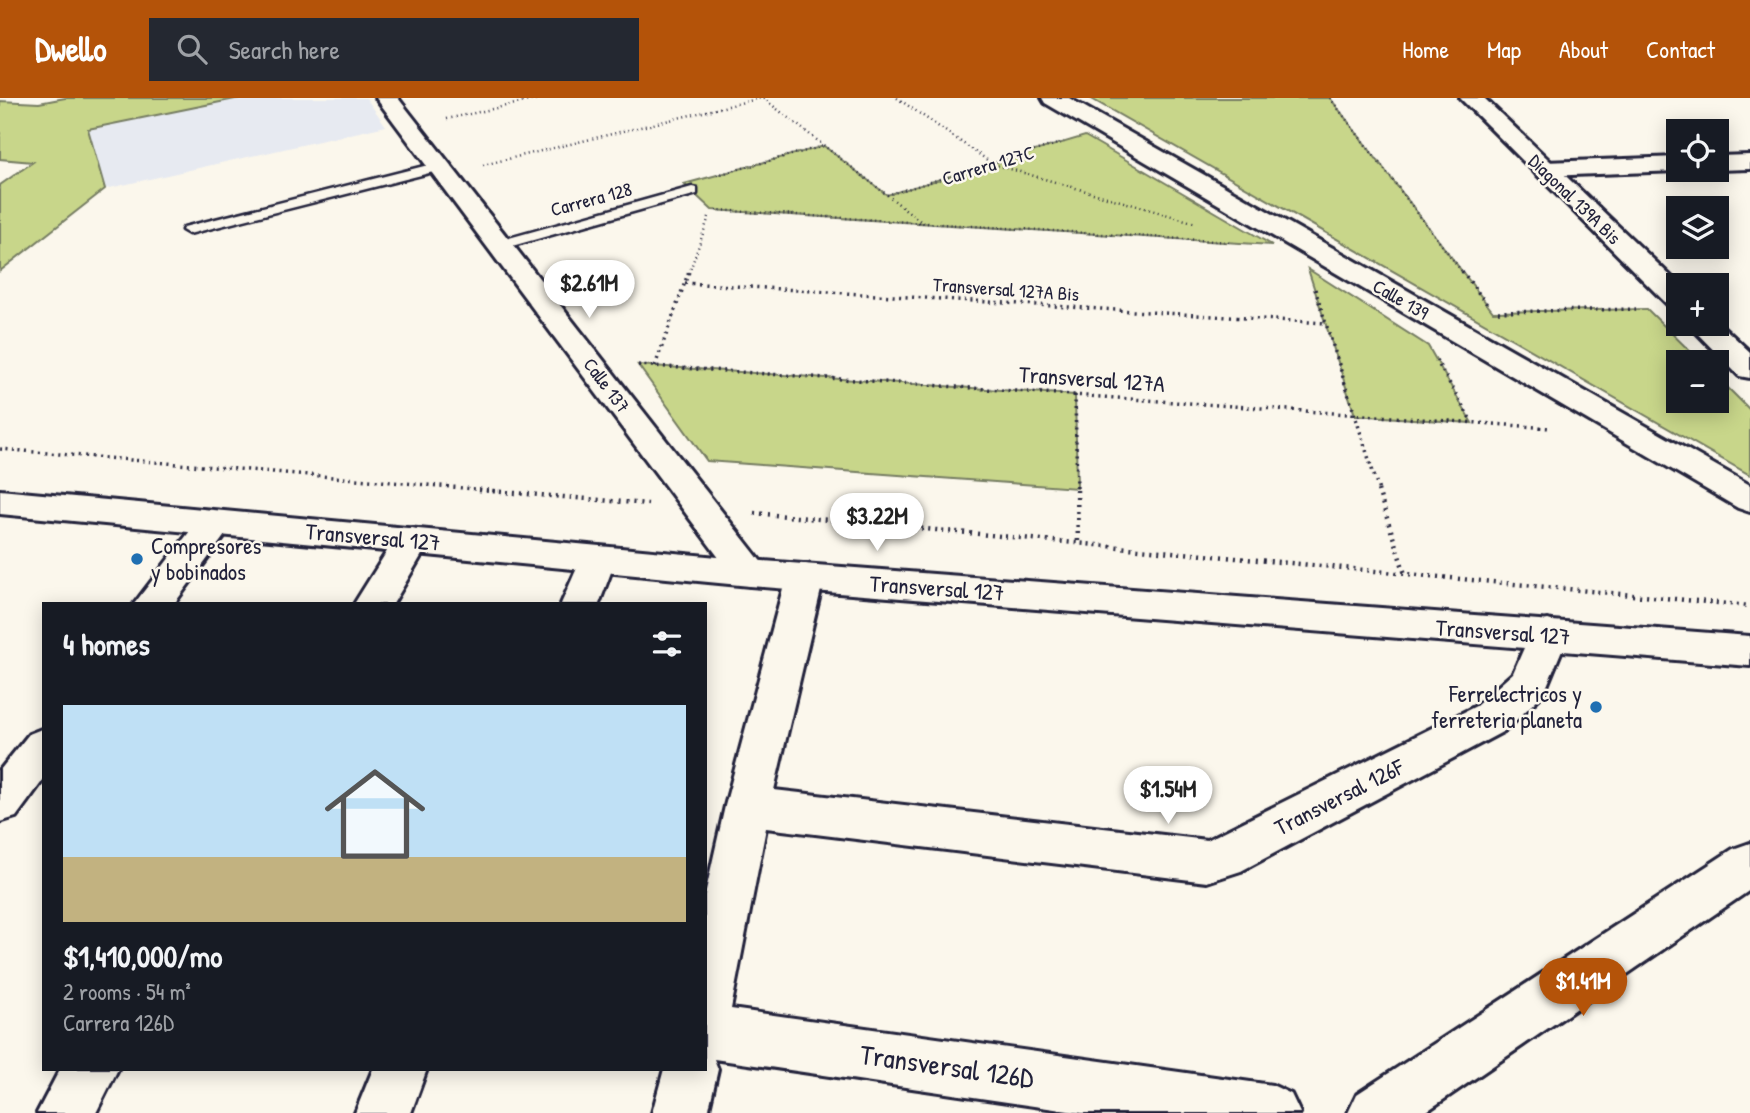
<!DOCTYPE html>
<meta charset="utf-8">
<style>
body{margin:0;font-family:"Patrick Hand",sans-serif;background:#242831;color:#f1f3f6;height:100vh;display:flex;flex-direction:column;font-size:26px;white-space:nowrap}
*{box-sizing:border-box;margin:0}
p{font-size:23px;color:#9ea1a6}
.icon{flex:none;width:38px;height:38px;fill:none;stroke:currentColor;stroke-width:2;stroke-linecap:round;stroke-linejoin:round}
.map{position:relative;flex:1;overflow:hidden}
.side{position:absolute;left:42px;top:504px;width:665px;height:469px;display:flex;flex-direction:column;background:#171b24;border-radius:0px;box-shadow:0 4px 18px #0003}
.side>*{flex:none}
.tools{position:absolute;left:1666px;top:21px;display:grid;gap:14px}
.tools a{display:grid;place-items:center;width:63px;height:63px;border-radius:0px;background:#171b24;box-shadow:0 4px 18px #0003;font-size:35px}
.price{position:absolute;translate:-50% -60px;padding:0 16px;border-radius:24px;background:#fff;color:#222;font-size:23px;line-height:46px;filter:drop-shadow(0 2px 4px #0008)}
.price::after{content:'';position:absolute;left:50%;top:42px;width:21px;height:16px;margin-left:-10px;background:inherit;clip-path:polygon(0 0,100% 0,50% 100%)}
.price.on{background:#b45309;color:#fff}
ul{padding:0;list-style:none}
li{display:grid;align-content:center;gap:14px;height:371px;padding:0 21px}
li+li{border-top:2px solid #363941}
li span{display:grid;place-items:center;height:217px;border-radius:0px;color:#555}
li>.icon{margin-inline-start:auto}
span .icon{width:126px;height:126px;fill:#fffc;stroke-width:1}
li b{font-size:30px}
h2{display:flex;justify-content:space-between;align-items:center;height:84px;padding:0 21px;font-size:30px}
header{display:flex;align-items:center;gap:42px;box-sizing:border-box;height:98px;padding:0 35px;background:#b45309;color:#fff}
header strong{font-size:33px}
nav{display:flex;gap:38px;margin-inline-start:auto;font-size:24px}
.search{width:490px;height:63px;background:#242831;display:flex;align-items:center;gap:18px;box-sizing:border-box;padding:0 24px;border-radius:0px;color:#9ea1a6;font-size:26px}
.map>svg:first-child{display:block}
.built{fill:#e7eaf1}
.green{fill:#c8d68a;stroke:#757c62;stroke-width:2}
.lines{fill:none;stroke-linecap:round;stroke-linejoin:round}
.lane-casing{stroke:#22223b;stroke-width:5}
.street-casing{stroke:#22223b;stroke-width:6}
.secondary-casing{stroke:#22223b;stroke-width:6}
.path-far2{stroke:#22223b;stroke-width:2.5;stroke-dasharray:1 3.5;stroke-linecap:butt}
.path-far1{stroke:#22223b;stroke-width:3.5;stroke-dasharray:2 4.5;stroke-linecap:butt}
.path{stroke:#22223b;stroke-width:4.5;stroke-dasharray:2 5;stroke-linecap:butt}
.lane{fill:#fbf7ec;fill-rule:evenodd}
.street{fill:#fbf7ec;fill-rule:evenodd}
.secondary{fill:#fbf7ec;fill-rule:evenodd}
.poi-dot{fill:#1f6fb2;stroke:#fbf7ec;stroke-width:2.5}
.labels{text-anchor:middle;stroke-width:5;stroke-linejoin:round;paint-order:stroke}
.far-street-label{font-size:19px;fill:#22223b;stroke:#fbf7ec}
.street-label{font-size:23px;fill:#22223b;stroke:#fbf7ec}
.poi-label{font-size:23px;fill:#22223b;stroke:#fbf7ec;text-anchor:start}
.near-street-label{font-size:28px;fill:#22223b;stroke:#fbf7ec}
</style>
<header>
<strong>Dwello</strong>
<div class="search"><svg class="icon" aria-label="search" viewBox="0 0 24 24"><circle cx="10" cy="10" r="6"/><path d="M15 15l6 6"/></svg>Search here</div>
<nav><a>Home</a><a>Map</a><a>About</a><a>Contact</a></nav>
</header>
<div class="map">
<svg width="1750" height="1015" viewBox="0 0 1750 1015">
<rect width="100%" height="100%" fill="#fbf7ec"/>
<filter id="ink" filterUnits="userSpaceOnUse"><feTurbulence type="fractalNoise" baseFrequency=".0143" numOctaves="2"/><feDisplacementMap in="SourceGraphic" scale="14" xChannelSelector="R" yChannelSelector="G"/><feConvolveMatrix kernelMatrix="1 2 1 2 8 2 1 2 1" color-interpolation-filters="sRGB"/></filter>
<g filter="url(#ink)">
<!-- built -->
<path class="built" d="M 240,0 L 366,0 L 386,28 L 105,91 L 87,32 Z"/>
<!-- green -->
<g class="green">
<path d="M 65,0 L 240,0 L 88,31 L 105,91 L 0,173 L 0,87 L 33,64 L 0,61 L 0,3 L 39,5 Z"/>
<path d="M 1090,0 L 1330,0 L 1493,214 L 1647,211 L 1701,264 L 1678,264 L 1678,303 L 1717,303 L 1717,279 L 1750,312 L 1750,377 Z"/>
<path d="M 1085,38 L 1272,147 L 712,112 L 684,86 L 824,48 L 887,97 Z"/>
<path d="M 1308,171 L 1428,248 L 1472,325 L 1355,317 Z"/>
<path d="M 638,267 L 1075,297 L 1077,390 L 707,363 Z"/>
</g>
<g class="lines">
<!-- lane casing -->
<g class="lane-casing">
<g id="lane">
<path d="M 440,64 L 445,65 L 445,71 L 189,136 L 182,132 L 184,129 Z"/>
<path d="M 692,89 L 697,90 L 697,96 L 505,150 L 500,151 L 493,147 L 495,144 Z"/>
</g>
</g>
<!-- street casing -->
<g class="street-casing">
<g id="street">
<path d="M 376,0 L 398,0 L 763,466 L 769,475 L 763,484 L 750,488 L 737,484 Z"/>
<path d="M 1750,57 L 1750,71 L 1717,72 L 1715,72 L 1717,58 Z"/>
<path d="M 1678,59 L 1678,72 L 1684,72 L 1678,73 L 1545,78 L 1536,76 L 1533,71 L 1536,66 L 1545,64 Z"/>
<path d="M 216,413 L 229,416 L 234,425 L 174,506 L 134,506 L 203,416 Z"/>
<path d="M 412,430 L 425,434 L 430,443 L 393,506 L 354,506 L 399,434 Z"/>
<path d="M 598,448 L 611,452 L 616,461 L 599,506 L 561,506 L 585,452 Z"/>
<path d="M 805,466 L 818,470 L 824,479 L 774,692 L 1207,742 L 1476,608 L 1513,575 L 1534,527 L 1548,522 L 1562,527 L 1568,537 L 1544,595 L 1506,632 L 1241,773 L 1207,784 L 766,730 L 731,911 L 1272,987 L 1291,996 L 1300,1015 L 1082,1015 L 714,961 L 718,971 L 708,1015 L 652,1015 L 664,971 L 705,971 L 705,797 L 725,708 L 786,479 L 792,470 Z"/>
<path d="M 44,630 L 44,681 L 16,719 L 0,724 L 0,672 L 29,636 Z"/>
<path d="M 1750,745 L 1750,792 L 1424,1015 L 1348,1015 L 1357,996 L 1733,751 Z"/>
<path d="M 60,971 L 118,971 L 96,1015 L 37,1015 Z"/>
<path d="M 373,971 L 427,971 L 411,1015 L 355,1015 Z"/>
</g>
</g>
<!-- secondary casing -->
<g class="secondary-casing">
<g id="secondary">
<path d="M 1042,0 L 1069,0 L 1750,387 L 1750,414 L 1738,410 L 1045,5 Z"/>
<path d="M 1460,0 L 1484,0 L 1680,187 L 1678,209 L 1668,207 Z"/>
<path d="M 1717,223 L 1750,254 L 1750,280 L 1739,278 L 1688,226 L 1717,226 Z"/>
<path d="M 0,392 L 750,462 L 1750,538 L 1750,568 L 750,488 L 0,416 Z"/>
</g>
</g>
<!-- path-far2 -->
<g class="path-far2">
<path d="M 763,0 L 923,125"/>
<path d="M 897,0 L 993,66 L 1196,125"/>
<path d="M 1330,0 L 1463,175"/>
<path d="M 447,21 L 542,0"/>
<path d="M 483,67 L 761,0"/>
<path d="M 717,77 L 824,48"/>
<path d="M 887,97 L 1064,44"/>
<path d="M 716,112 L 1232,144"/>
<path d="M 689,175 L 710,116"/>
</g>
<!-- path-far1 -->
<g class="path-far1">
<path d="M 1462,173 L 1489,209"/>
<path d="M 685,185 L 1325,225"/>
<path d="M 1315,191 L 1379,393"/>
<path d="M 1498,214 L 1636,211"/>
<path d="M 1436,262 L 1472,324"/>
<path d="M 638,267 L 1551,330"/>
<path d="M 655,268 L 689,173"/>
<path d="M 1075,297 L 1077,393"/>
<path d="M 0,351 L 499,393"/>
</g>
<!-- path -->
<g class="path">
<path d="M 479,392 L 648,406"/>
<path d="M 1077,392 L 1078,446"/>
<path d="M 1378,392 L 1405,476"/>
<path d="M 754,415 L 1750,508"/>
</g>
<!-- lane -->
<use href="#lane" class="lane"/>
<!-- street -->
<use href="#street" class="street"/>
<!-- secondary -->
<use href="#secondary" class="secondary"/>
</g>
</g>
<!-- markers -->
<g class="poi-dot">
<circle cx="137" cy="461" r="7"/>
<circle cx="1596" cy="609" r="7"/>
</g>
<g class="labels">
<!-- far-street labels -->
<g class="far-street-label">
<text transform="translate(988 67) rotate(-17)" y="7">Carrera 127C</text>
<text transform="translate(591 101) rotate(-15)" y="7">Carrera 128</text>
<text transform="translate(1575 101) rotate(44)" y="7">Diagonal 139A Bis</text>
<text transform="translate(1006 191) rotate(4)" y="7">Transversal 127A Bis</text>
<text transform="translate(1401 201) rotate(30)" y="7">Calle 139</text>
<text transform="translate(607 287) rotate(53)" y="7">Calle 137</text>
</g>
<!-- street labels -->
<g class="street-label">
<text transform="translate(1092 281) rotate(4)" y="8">Transversal 127A</text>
<text transform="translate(373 439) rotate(5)" y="8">Transversal 127</text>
<text transform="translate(937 490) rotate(4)" y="8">Transversal 127</text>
<text transform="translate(1503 534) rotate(4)" y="8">Transversal 127</text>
<text transform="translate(1339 699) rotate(-27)" y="8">Transversal 126F</text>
</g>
<!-- poi labels -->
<g class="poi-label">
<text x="151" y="456">Compresores<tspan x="151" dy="26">y bobinados</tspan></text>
<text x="1582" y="604" text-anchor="end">Ferrelectricos y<tspan x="1582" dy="26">ferreteria planeta</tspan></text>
</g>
<!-- near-street labels -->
<g class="near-street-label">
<text transform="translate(947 968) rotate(8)" y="10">Transversal 126D</text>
</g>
</g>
</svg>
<div class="tools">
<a><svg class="icon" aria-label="locate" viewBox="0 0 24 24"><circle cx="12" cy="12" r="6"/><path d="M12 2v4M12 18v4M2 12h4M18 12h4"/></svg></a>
<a><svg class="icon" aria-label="layers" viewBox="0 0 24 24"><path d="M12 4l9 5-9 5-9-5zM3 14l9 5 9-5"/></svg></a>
<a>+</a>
<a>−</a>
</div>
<b class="price" style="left:589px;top:222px">$2.61M</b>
<b class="price" style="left:877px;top:455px">$3.22M</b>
<b class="price" style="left:1168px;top:728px">$1.54M</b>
<b class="price on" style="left:1583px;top:920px">$1.41M</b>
<section class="side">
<h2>4 homes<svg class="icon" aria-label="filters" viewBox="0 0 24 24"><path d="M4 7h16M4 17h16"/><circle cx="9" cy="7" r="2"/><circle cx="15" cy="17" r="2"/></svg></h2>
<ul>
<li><span style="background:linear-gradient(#bfe0f5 70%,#c2b280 0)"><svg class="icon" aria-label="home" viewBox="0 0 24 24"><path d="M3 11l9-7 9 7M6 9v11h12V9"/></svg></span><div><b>$1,410,000/mo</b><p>2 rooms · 54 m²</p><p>Carrera 126D</p></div></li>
</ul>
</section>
</div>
